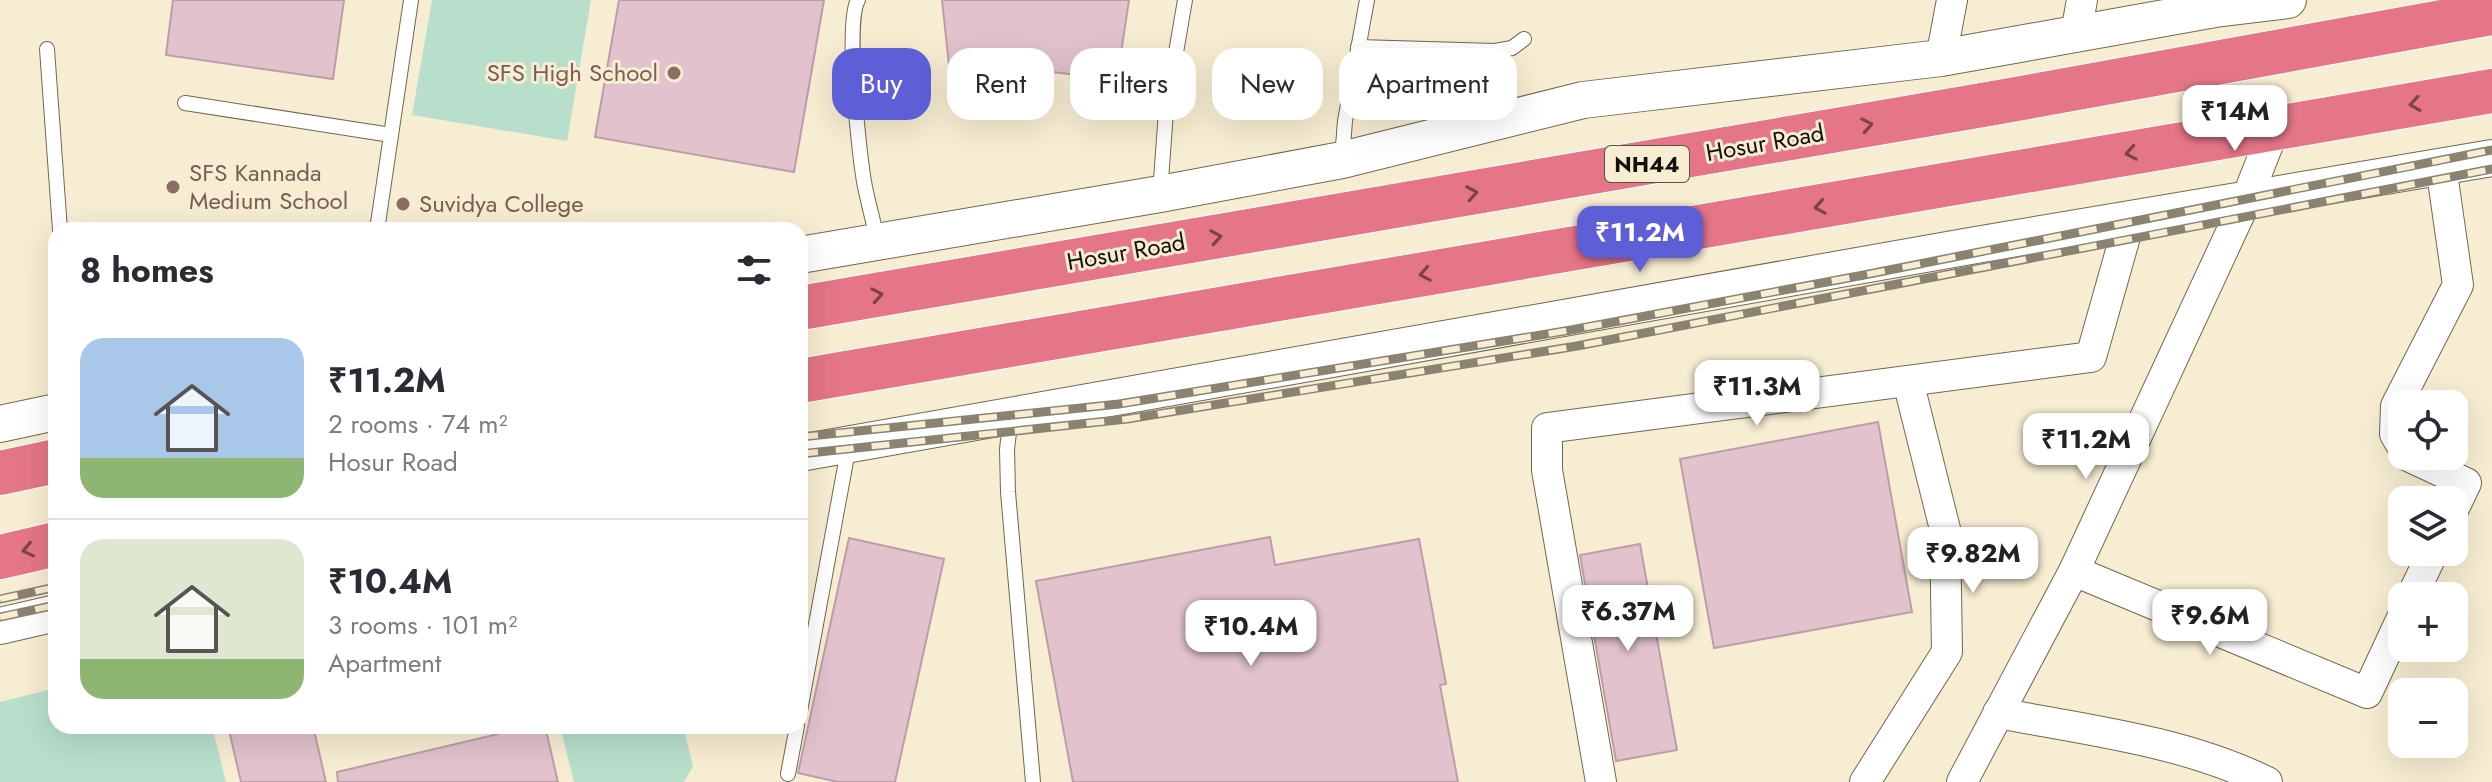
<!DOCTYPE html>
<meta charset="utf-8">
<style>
body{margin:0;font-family:Jost,sans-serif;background:#f7f7f7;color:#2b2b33;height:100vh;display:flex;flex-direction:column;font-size:30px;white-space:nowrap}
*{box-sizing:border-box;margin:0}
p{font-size:26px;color:#7c7c81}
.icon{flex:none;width:44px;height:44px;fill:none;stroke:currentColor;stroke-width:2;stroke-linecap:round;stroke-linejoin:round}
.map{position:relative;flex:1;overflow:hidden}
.side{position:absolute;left:48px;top:222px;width:760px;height:512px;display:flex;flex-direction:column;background:#fff;border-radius:24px;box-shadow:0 8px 32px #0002}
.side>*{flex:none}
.banner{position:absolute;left:832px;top:48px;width:760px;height:72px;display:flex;gap:16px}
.fabs{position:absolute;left:2388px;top:390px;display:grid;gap:16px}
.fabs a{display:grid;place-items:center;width:80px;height:80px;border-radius:16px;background:#fff;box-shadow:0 8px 32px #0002;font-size:40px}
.price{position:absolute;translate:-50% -68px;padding:0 18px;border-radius:16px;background:#fff;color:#222;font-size:26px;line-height:52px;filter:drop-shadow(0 2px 4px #0008)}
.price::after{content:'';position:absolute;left:50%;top:48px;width:24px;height:18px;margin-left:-12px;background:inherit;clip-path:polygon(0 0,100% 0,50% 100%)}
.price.current{background:#5e5fd7;color:#fff}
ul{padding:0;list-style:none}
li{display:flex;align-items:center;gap:24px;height:200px;padding:0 32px}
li+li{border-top:2px solid #e1e1e2}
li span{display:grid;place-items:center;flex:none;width:224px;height:160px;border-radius:24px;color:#555}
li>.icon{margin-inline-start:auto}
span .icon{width:96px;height:96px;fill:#fffc;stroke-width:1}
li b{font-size:34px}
h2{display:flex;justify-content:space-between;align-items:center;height:96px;padding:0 32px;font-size:34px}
.pill{padding:0 28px;border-radius:24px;background:#fff;box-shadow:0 8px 32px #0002;font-size:28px;line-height:72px}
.pill.current{background:#5e5fd7;color:#fff}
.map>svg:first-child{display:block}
.green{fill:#b7dfcc}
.building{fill:#e1c2cd;stroke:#bc9ea9;stroke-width:2}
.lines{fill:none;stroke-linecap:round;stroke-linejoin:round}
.service-casing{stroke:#716850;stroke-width:16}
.minor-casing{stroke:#716850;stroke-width:32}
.tertiary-casing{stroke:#716850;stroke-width:38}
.trunk-casing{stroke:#fff;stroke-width:46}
.service{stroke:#fff;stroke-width:14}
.minor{stroke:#fff;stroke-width:30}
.tertiary{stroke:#fff;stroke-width:36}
.trunk{stroke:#e47687;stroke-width:44}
.rail-casing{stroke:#8b8371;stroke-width:9}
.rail{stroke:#f7edd2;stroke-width:6;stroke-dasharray:18;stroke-linecap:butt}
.oneway{stroke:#7c4448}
.education-dot{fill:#8d6e63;stroke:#f7edd2;stroke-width:3}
.labels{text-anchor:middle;stroke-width:6;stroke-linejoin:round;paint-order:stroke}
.shield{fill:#f7edd2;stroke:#595345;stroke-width:2}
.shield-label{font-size:22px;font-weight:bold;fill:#151108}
.education-label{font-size:24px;fill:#785e54;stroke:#f7edd2;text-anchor:start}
.street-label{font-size:24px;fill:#151108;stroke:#f7edd2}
</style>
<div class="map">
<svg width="2492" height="782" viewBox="0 0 2492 782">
<rect width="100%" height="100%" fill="#f7edd2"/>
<!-- green -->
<g class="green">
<path d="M 432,0 L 591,0 L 567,141 L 412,115 Z"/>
<path d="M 56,688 L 56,726 L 212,726 L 226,782 L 0,782 L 0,702 Z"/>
<path d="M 560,726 L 683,726 L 693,766 L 684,782 L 574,782 Z"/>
</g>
<!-- building -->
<g class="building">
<path d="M 173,0 L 344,0 L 333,79 L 166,55 Z"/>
<path d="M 619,0 L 824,0 L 794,172 L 595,137 Z"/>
<path d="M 942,0 L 1129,0 L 1117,80 L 1020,68 L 1023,84 L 952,93 Z"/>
<path d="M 1878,422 L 1912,612 L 1714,648 L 1680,459 Z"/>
<path d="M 1270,537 L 1275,565 L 1419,539 L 1446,684 L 1440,685 L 1458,782 L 1073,782 L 1036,581 Z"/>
<path d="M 849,538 L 944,559 L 895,782 L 838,782 L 798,773 Z"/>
<path d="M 1640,544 L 1677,750 L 1616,761 L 1580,555 Z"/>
<path d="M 228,726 L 313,726 L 326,782 L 241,782 Z"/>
<path d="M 496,726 L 545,726 L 558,782 L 338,782 L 337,772 L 498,734 Z"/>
</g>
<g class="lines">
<!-- service casing -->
<g class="service-casing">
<g id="service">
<path d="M 858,0 C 845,22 859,157 865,187 C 869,206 874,224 878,243"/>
<path d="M 1358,47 L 1495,51 L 1512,48 L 1524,39"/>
<path d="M 47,49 L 60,230"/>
<path d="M 185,103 L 391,135"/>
<path d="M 1342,159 L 1345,121 L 1367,0"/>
<path d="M 1160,194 L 1166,111 L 1185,0"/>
<path d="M 377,230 L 411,0"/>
<path d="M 1011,416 L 1007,449 L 1008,492 L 1033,782"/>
<path d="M 800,711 L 849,445"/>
<path d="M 788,774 L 797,726"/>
</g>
</g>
<!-- minor casing -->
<g class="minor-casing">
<g id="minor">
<path d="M 2076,33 L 2082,0"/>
<path d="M 1941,58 L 1952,0"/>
<path d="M 2402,446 L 2395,434 L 2396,406 L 2458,285 L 2441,166"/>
<path d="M 2408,456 L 2466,483 L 2454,508"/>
<path d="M 2074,571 L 2367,693 L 2402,618"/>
<path d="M 2412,596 L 2433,552"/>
<path d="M 1998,713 C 2088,730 2183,741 2267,782"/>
<path d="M 1601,782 L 1547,470 L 1547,428 L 2091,357 L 2130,219"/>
<path d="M 1865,782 L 1947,652 L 1945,529 L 1908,381"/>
<path d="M 1962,782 L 2074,571 L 2247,198 L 2274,129"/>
</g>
</g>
<!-- tertiary casing -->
<g class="tertiary-casing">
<g id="tertiary">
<path d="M 800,255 L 1160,194 L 1342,160 L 1583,100 L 1941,58 L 2215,9 L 2288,0"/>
<path d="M 0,424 L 56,412"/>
<path d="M 800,453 L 1976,245 L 2492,158"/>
<path d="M 0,626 L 56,613"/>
</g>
</g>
<!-- trunk casing -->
<g class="trunk-casing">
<g id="trunk">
<path d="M 800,308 L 1994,103 L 2492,13"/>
<path d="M 800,381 L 2492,91"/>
<path d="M 0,473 L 56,461"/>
<path d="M 0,557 L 56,544"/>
</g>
</g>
<!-- service -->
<use href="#service" class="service"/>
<!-- minor -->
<use href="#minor" class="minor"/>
<!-- tertiary -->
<use href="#tertiary" class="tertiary"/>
<!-- trunk -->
<use href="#trunk" class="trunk"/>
<!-- rail casing -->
<g class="rail-casing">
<g id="rail">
<path d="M 800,437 L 1119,404 L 1571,330 L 1864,275 L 2492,150"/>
<path d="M 800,454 L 1127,419 L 1577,346 L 2492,169"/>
<path d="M 0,599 L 56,587"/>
<path d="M 0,617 L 56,605"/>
</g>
</g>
<!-- rail -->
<use href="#rail" class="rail"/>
</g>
<!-- one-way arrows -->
<defs><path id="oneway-chevron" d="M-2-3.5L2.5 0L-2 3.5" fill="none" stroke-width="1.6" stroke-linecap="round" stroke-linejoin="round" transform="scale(2)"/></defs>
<g class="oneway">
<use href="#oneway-chevron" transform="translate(2415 104) rotate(171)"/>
<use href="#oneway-chevron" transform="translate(1867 125) rotate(-10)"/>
<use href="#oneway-chevron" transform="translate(2131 153) rotate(170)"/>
<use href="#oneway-chevron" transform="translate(1472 193) rotate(-10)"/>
<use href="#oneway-chevron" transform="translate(1820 207) rotate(170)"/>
<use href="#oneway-chevron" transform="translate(1216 237) rotate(-10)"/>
<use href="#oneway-chevron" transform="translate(1425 274) rotate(170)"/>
<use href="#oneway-chevron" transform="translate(877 295) rotate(-10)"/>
<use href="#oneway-chevron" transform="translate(28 550) rotate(167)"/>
</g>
<!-- markers -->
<g class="education-dot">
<circle cx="674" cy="73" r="8"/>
<circle cx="173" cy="187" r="8"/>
<circle cx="403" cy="204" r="8"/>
</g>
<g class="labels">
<!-- shield labels -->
<rect class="shield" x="1605" y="146" width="84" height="36" rx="6"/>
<g class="shield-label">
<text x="1647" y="172">NH44</text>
</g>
<!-- education labels -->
<g class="education-label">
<text x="658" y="81" text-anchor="end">SFS High School</text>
<text x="189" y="181">SFS Kannada<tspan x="189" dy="28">Medium School</tspan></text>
<text x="419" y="212">Suvidya College</text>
</g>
<!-- street labels -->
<g class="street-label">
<text transform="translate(1765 143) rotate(-10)" y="8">Hosur Road</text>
<text transform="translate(1126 252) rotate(-10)" y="8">Hosur Road</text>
</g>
</g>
</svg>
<div class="fabs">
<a><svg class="icon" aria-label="locate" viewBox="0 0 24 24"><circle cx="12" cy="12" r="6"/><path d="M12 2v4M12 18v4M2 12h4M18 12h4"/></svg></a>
<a><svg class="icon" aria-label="layers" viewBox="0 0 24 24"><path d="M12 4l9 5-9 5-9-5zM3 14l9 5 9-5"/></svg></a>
<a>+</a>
<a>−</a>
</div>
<b class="price" style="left:2235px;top:153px">₹14M</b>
<b class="price current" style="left:1640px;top:274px">₹11.2M</b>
<b class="price" style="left:1757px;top:428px">₹11.3M</b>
<b class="price" style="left:2086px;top:481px">₹11.2M</b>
<b class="price" style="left:1973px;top:595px">₹9.82M</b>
<b class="price" style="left:1628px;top:653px">₹6.37M</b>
<b class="price" style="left:2210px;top:657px">₹9.6M</b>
<b class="price" style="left:1251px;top:668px">₹10.4M</b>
<div class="banner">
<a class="pill current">Buy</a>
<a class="pill">Rent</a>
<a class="pill">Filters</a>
<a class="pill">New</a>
<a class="pill">Apartment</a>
</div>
<section class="side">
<h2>8 homes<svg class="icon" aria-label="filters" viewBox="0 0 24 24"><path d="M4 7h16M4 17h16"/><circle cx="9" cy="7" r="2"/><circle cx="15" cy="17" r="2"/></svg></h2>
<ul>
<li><span style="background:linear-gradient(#a9c7e8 75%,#8fb573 0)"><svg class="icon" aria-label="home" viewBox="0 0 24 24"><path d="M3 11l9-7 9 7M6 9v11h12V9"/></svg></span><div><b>₹11.2M</b><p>2 rooms · 74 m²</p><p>Hosur Road</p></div></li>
<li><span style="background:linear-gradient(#dfe7d0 75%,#8fb573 0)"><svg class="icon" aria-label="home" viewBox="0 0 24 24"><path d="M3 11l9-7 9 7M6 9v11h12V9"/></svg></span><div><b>₹10.4M</b><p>3 rooms · 101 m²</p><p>Apartment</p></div></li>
</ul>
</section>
</div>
